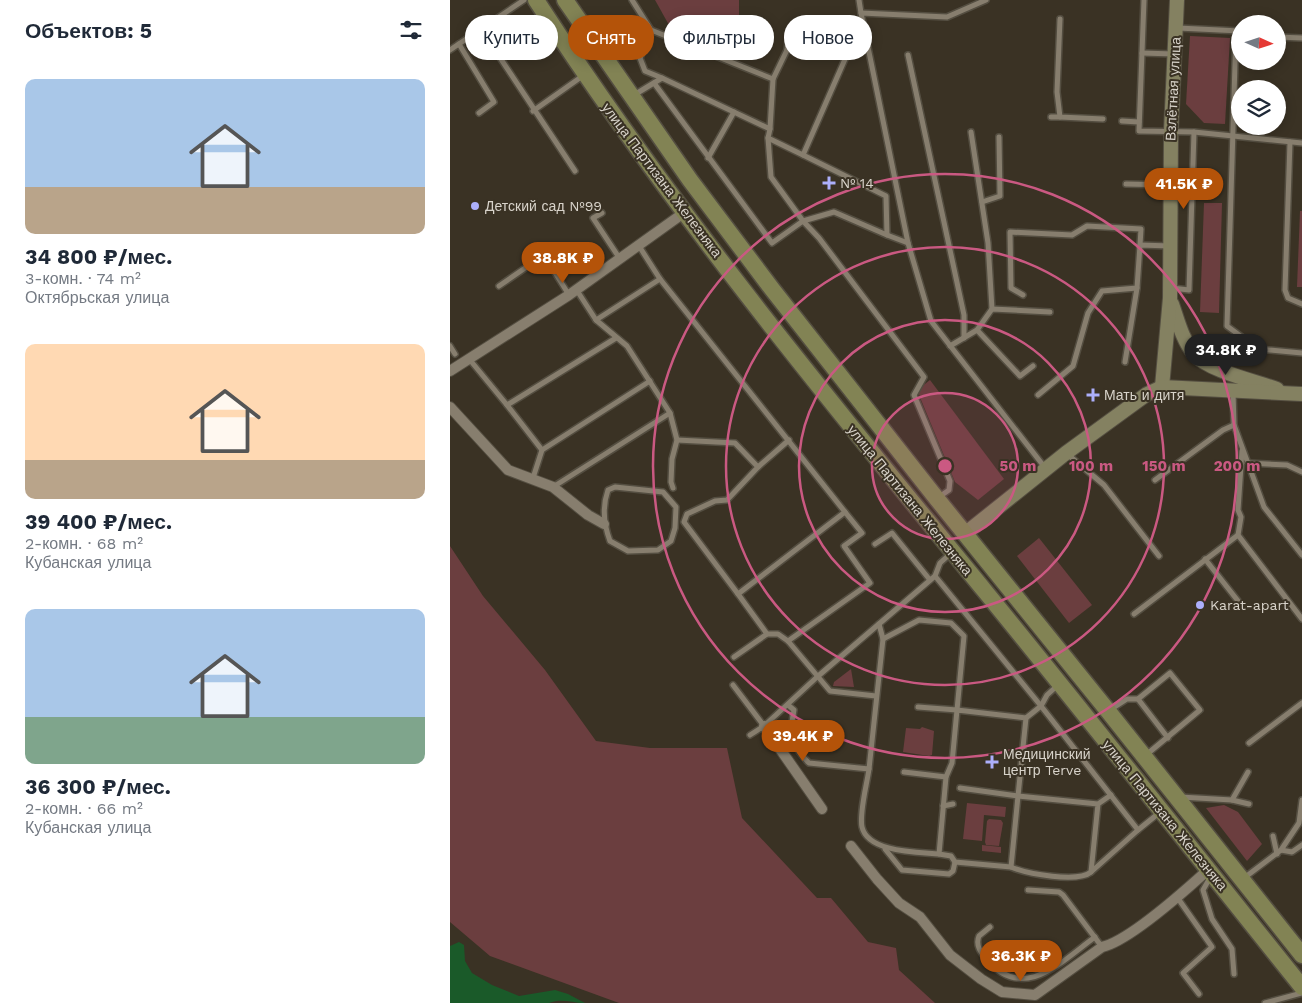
<!DOCTYPE html>
<html lang="ru">
<meta charset="utf-8">
<style>
body{margin:0;font-family:"Work Sans",sans-serif;background:#f6f6f7;color:#1f2937;height:100vh;display:flex;flex-direction:column;font-size:19px;white-space:nowrap}
*{box-sizing:border-box;margin:0}
p{font-size:16px;color:#747a83}
.icon{flex:none;width:28px;height:28px;fill:none;stroke:currentColor;stroke-width:2;stroke-linecap:round;stroke-linejoin:round}
.map{position:relative;flex:1;overflow:hidden}
.details{display:flex;flex-direction:column;background:#fff;width:450px}
.details>*{flex:none}
.guide{position:absolute;left:15px;top:15px;width:475px;height:45px;display:flex;gap:10px}
.needle{width:32px;rotate:93deg}
.tools{position:absolute;left:781px;top:15px;display:grid;gap:10px}
.tools a{display:grid;place-items:center;width:55px;height:55px;border-radius:50%;background:#fff;box-shadow:0 2px 12px #0003;font-size:25px}
.price{position:absolute;translate:-50% -42px;padding:0 11px;border-radius:18px;background:#b45309;color:#fff;font-size:16px;line-height:32px;filter:drop-shadow(0 1px 2px #0008)}
.price::after{content:'';position:absolute;left:50%;top:30px;width:15px;height:11px;margin-left:-8px;background:inherit;clip-path:polygon(0 0,100% 0,50% 100%)}
.price.on{background:#222;color:#fff}
ul{padding:0;list-style:none}
li{display:grid;align-content:center;gap:10px;height:265px;padding:0 25px}
li span{display:grid;place-items:center;height:155px;border-radius:10px;color:#555}
li>.icon{margin-inline-start:auto}
span .icon{width:90px;height:90px;fill:#fffc;stroke-width:1}
li b{font-size:21px}
h2{display:flex;justify-content:space-between;align-items:center;height:60px;padding:0 25px;font-size:21px}
.pill{padding:0 18px;border-radius:22px;background:#fff;box-shadow:0 2px 12px #0003;font-size:18px;line-height:45px}
.pill.on{background:#b45309;color:#fff}
main{display:flex;flex:1;min-height:0}
.map>svg:first-child{display:block}
.green{fill:#6b3e3f}
.water{fill:#1a5a29}
.lines{fill:none;stroke-linecap:round;stroke-linejoin:round}
.lane-casing{stroke:#544e41;stroke-width:8}
.street-casing{stroke:#544e41;stroke-width:12}
.secondary-casing{stroke:#544e41;stroke-width:16}
.primary-casing{stroke:#544e41;stroke-width:19}
.lane{stroke:#877e6e;stroke-width:5}
.street{stroke:#877e6e;stroke-width:10}
.secondary{stroke:#848161;stroke-width:14}
.primary{stroke:#828354;stroke-width:16}
.ring{fill:none;stroke:#ca5982;stroke-width:2.5}
.poi-dot{fill:#acaffb;stroke:#3a3224;stroke-width:2}
.labels{text-anchor:middle;stroke-width:4;stroke-linejoin:round;paint-order:stroke}
.street-label{font-size:14px;fill:#d8d3ca;stroke:#3a3224}
.poi-label{font-size:14px;fill:#d8d3ca;stroke:#3a3224;text-anchor:start}
.centre{fill:#ca5982;stroke:#3a3224;stroke-width:2.5}
.ring-label{font-size:15px;text-anchor:middle;font-weight:bold;fill:#ca5982;stroke:#3a3224;stroke-width:4;stroke-linejoin:round;paint-order:stroke}
</style>
<main>
<section class="details">
<h2>Объектов: 5<svg class="icon" aria-label="filters" viewBox="0 0 24 24"><path d="M4 7h16M4 17h16"/><circle cx="9" cy="7" r="2"/><circle cx="15" cy="17" r="2"/></svg></h2>
<ul>
<li><span style="background:linear-gradient(#a9c7e8 70%,#b9a48a 0)"><svg class="icon" aria-label="home" viewBox="0 0 24 24"><path d="M3 11l9-7 9 7M6 9v11h12V9"/></svg></span><div><b>34 800 ₽/мес.</b><p>3-комн. · 74 m²</p><p>Октябрьская улица</p></div></li>
<li><span style="background:linear-gradient(#ffd9b3 75%,#b9a48a 0)"><svg class="icon" aria-label="home" viewBox="0 0 24 24"><path d="M3 11l9-7 9 7M6 9v11h12V9"/></svg></span><div><b>39 400 ₽/мес.</b><p>2-комн. · 68 m²</p><p>Кубанская улица</p></div></li>
<li><span style="background:linear-gradient(#a9c7e8 70%,#7fa58c 0)"><svg class="icon" aria-label="home" viewBox="0 0 24 24"><path d="M3 11l9-7 9 7M6 9v11h12V9"/></svg></span><div><b>36 300 ₽/мес.</b><p>2-комн. · 66 m²</p><p>Кубанская улица</p></div></li>
</ul>
</section>
<div class="map">
<svg width="852" height="1003" viewBox="0 0 852 1003">
<rect width="100%" height="100%" fill="#3a3224"/>
<!-- green -->
<g class="green">
<path d="M 205,0 L 289,0 L 289,19 L 271,50 L 219,25 Z"/>
<path d="M 740,36 L 780,38 L 775,124 L 754,123 L 736,104 Z"/>
<path d="M 754,203 L 772,203 L 769,313 L 750,312 Z"/>
<path d="M 850,211 L 852,211 L 852,287 L 847,287 Z"/>
<path d="M 480,380 L 554,479 L 528,500 L 505,482 L 467,390 Z"/>
<path d="M 589,538 L 642,605 L 619,623 L 567,556 Z"/>
<path d="M 0,546 L 33,596 L 95,670 L 146,741 L 200,748 L 277,748 L 292,818 L 367,898 L 381,898 L 418,942 L 446,948 L 449,970 L 485,1003 L 169,1003 L 40,956 L 0,922 Z"/>
<path d="M 401,669 L 404,687 L 383,686 L 384,682 Z"/>
<path d="M 472,727 L 484,731 L 482,755 L 479,756 L 453,752 L 456,728 L 470,729 Z"/>
<path d="M 517,803 L 556,807 L 555,817 L 534,815 L 532,841 L 513,839 Z"/>
<path d="M 774,805 L 788,812 L 812,844 L 797,861 L 756,808 Z"/>
<path d="M 539,819 L 551,820 L 553,823 L 549,846 L 536,845 L 535,842 L 537,821 Z"/>
<path d="M 532,845 L 551,847 L 551,853 L 532,851 Z"/>
</g>
<!-- water -->
<path class="water" d="M 9,942 L 14,945 L 15,961 L 22,973 L 42,985 L 69,996 L 105,990 L 118,994 L 135,1003 C 121,1003 112,998 99,1003 L 0,1003 L 0,946 Z"/>
<g class="lines">
<!-- lane casing -->
<g class="lane-casing">
<g id="lane">
<path d="M 182,0 L 201,30"/>
<path d="M 409,0 L 411,13"/>
<path d="M 536,0 L 497,17 L 411,13 L 458,243 L 481,321 L 596,469"/>
<path d="M 694,0 L 689,131 L 744,132 L 852,143"/>
<path d="M 610,19 L 607,92 L 610,117 L 653,119"/>
<path d="M 728,28 L 790,31"/>
<path d="M 31,29 L 125,171"/>
<path d="M 786,31 L 777,326 L 808,349 L 852,353"/>
<path d="M 828,37 L 852,38"/>
<path d="M 9,44 L 44,102 L 29,113"/>
<path d="M 0,50 L 74,0"/>
<path d="M 692,53 L 724,54"/>
<path d="M 458,55 L 514,315 L 514,338"/>
<path d="M 212,78 L 195,71 L 190,58 L 201,30 L 323,79"/>
<path d="M 204,83 L 322,243 L 353,221 L 369,238 L 474,377 L 464,395 L 500,481 L 499,490 L 489,497"/>
<path d="M 184,95 L 212,78 L 320,129 L 323,79 L 337,50 L 339,32 L 391,23"/>
<path d="M 83,111 L 134,75"/>
<path d="M 601,117 L 610,117"/>
<path d="M 672,121 L 689,122"/>
<path d="M 320,129 L 318,138 L 353,155"/>
<path d="M 521,132 L 538,243 L 542,309"/>
<path d="M 318,138 L 321,177 L 353,221 L 384,212 L 437,235 L 436,196 L 353,155 L 399,50 L 375,39 L 337,50"/>
<path d="M 840,142 L 835,290 L 838,298 L 852,304"/>
<path d="M 258,158 L 284,112"/>
<path d="M 676,184 L 720,185"/>
<path d="M 532,202 L 550,196 L 549,137"/>
<path d="M 152,213 L 143,218 L 170,259"/>
<path d="M 437,235 L 458,243"/>
<path d="M 189,246 L 210,279 L 395,512 L 288,594 L 317,634 L 328,634 L 338,641 L 380,691 L 426,696"/>
<path d="M 49,286 L 94,255 L 119,295"/>
<path d="M 722,288 L 739,290 L 744,132"/>
<path d="M 126,289 L 146,320 L 177,346 L 220,413 L 227,440 L 222,459 L 221,482 L 223,488"/>
<path d="M 573,295 L 561,288 L 560,232 L 622,235 L 637,226 L 691,229 L 690,245"/>
<path d="M 146,320 L 210,279"/>
<path d="M 527,330 L 570,376 L 583,366"/>
<path d="M 0,346 L 5,354"/>
<path d="M 500,346 L 527,330 L 542,309 L 600,312"/>
<path d="M 20,360 L 57,405 L 166,338"/>
<path d="M 675,362 L 687,288"/>
<path d="M 783,392 L 784,425 L 814,507 L 852,555"/>
<path d="M 588,395 L 623,366 L 638,313 L 652,291 L 687,288 L 690,245 L 720,246"/>
<path d="M 57,405 L 92,450"/>
<path d="M 227,440 L 285,443 L 308,467 L 277,500 L 265,501 L 237,514 L 234,522 L 288,594"/>
<path d="M 792,451 L 788,510 L 791,517 L 788,535 L 852,619"/>
<path d="M 616,453 L 654,485 L 709,556"/>
<path d="M 797,463 L 837,465 L 852,472"/>
<path d="M 308,467 L 339,440"/>
<path d="M 83,478 L 92,450 L 200,381"/>
<path d="M 705,480 L 773,430 L 784,425"/>
<path d="M 103,487 L 220,413"/>
<path d="M 165,487 L 213,492 L 226,507 L 225,528 L 221,541 L 208,550 L 178,551 L 160,541 C 154,525 152,507 158,490 Z"/>
<path d="M 425,544 L 442,533 L 480,580"/>
<path d="M 755,559 L 792,606"/>
<path d="M 485,576 L 591,706 L 576,718 L 507,710 L 502,763 L 496,777 L 489,854 L 501,856 L 505,862 L 561,867"/>
<path d="M 684,614 L 788,535"/>
<path d="M 433,639 L 469,620 L 501,623 L 514,636 L 507,710 L 468,707"/>
<path d="M 338,641 L 420,583 L 394,546 L 412,533 L 395,512"/>
<path d="M 284,657 L 317,634"/>
<path d="M 283,685 L 314,726"/>
<path d="M 608,685 L 597,695 L 591,706 L 688,830 L 709,813"/>
<path d="M 688,699 L 718,738"/>
<path d="M 338,705 L 344,710 C 339,733 341,746 359,763 L 419,769 L 433,639 L 429,624"/>
<path d="M 660,710 L 677,699 L 688,699 L 720,673 L 750,710 L 696,755"/>
<path d="M 300,735 L 314,726 L 367,677 L 485,576 L 490,563 L 500,554"/>
<path d="M 799,743 L 852,703"/>
<path d="M 419,769 C 417,784 409,813 412,827 C 418,853 469,852 489,854"/>
<path d="M 454,772 L 496,777"/>
<path d="M 510,788 L 568,796 L 576,718"/>
<path d="M 730,797 L 782,800 L 799,804"/>
<path d="M 782,800 L 798,772"/>
<path d="M 648,804 L 568,796 L 561,867 C 577,874 628,883 641,872 L 648,804 L 661,795"/>
<path d="M 493,806 L 503,804"/>
<path d="M 823,836 L 827,854"/>
<path d="M 435,849 L 452,870 L 499,874 L 503,871 L 505,862"/>
<path d="M 831,850 L 849,823 L 852,800"/>
<path d="M 641,872 L 688,830"/>
<path d="M 761,876 L 753,890 L 762,919 L 782,949 L 784,974"/>
<path d="M 794,878 L 831,850 L 842,852 L 852,845"/>
<path d="M 578,890 L 609,892 L 613,895 L 652,947"/>
<path d="M 727,897 L 762,947 L 733,973 L 749,994"/>
<path d="M 540,927 L 529,936 C 525,945 531,953 537,960 C 574,1003 612,961 645,937"/>
<path d="M 815,1003 L 852,993"/>
</g>
</g>
<!-- street casing -->
<g class="street-casing">
<g id="street">
<path d="M 0,371 L 119,295 L 235,212"/>
<path d="M 0,407 L 58,470 L 103,487 L 138,515 L 154,524"/>
<path d="M 314,726 L 372,809"/>
<path d="M 401,846 L 427,879 L 449,903 L 470,917 L 500,955 L 531,979 L 552,992 L 585,995 L 652,947 C 679,941 737,889 759,869"/>
</g>
</g>
<!-- secondary casing -->
<g class="secondary-casing">
<g id="secondary">
<path d="M 722,304 C 728,321 732,339 744,354 C 759,371 805,381 827,389"/>
<path d="M 712,387 L 720,298 L 721,131 L 727,0"/>
<path d="M 516,533 L 616,453 L 697,394 L 712,387 L 852,394"/>
</g>
</g>
<!-- primary casing -->
<g class="primary-casing">
<g id="primary">
<path d="M 86,0 C 220,207 378,399 534,590 C 641,721 746,855 852,987"/>
<path d="M 115,0 L 240,180 L 322,289 L 487,499 L 658,711 L 852,955"/>
</g>
</g>
<!-- lane -->
<use href="#lane" class="lane"/>
<!-- street -->
<use href="#street" class="street"/>
<!-- secondary -->
<use href="#secondary" class="secondary"/>
<!-- primary -->
<use href="#primary" class="primary"/>
</g>
<!-- distance rings -->
<circle cx="495" cy="466" r="73" fill="#ca5982" fill-opacity=".12"/>
<g class="ring">
<circle cx="495" cy="466" r="73"/>
<circle cx="495" cy="466" r="146"/>
<circle cx="495" cy="466" r="219"/>
<circle cx="495" cy="466" r="292"/>
</g>
<!-- markers -->
<g class="poi-dot">
<path d="M376.5 175.5h5v5h5v5h-5v5h-5v-5h-5v-5h5z"/>
<circle cx="25" cy="206" r="5"/>
<path d="M640.5 387.5h5v5h5v5h-5v5h-5v-5h-5v-5h5z"/>
<circle cx="750" cy="605" r="5"/>
<path d="M539.5 754.5h5v5h5v5h-5v5h-5v-5h-5v-5h5z"/>
</g>
<g class="labels">
<!-- street labels -->
<g class="street-label">
<text transform="translate(723 89) rotate(-87)" y="5">Взлётная улица</text>
<text transform="translate(212 180) rotate(53)" y="5">улица Партизана Железняка</text>
<text transform="translate(460 500) rotate(51)" y="5">улица Партизана Железняка</text>
<text transform="translate(715 815) rotate(51)" y="5">улица Партизана Железняка</text>
</g>
<!-- poi labels -->
<g class="poi-label">
<text x="390" y="188">№ 14</text>
<text x="35" y="211">Детский сад №99</text>
<text x="654" y="400">Мать и дитя</text>
<text x="760" y="610">Karat-apart</text>
<text x="553" y="759">Медицинский<tspan x="553" dy="16">центр Terve</tspan></text>
</g>
</g>
<circle cx="495" cy="466" r="8" class="centre"/>
<g class="ring-label">
<text x="568" y="471">50 m</text>
<text x="641" y="471">100 m</text>
<text x="714" y="471">150 m</text>
<text x="787" y="471">200 m</text>
</g>
</svg>
<div class="tools">
<a><svg class="needle" viewBox="-14 -14 28 28"><path d="M0-13l5 13h-10z" fill="#e53935"/><path d="M0 13l5-13h-10z" fill="#747a83"/></svg></a>
<a><svg class="icon" aria-label="layers" viewBox="0 0 24 24"><path d="M12 4l9 5-9 5-9-5zM3 14l9 5 9-5"/></svg></a>
</div>
<b class="price" style="left:734px;top:210px">41.5K ₽</b>
<b class="price" style="left:113px;top:284px">38.8K ₽</b>
<b class="price on" style="left:776px;top:376px">34.8K ₽</b>
<b class="price" style="left:353px;top:762px">39.4K ₽</b>
<b class="price" style="left:571px;top:982px">36.3K ₽</b>
<div class="guide">
<a class="pill">Купить</a>
<a class="pill on">Снять</a>
<a class="pill">Фильтры</a>
<a class="pill">Новое</a>
</div>
</div>
</main>
